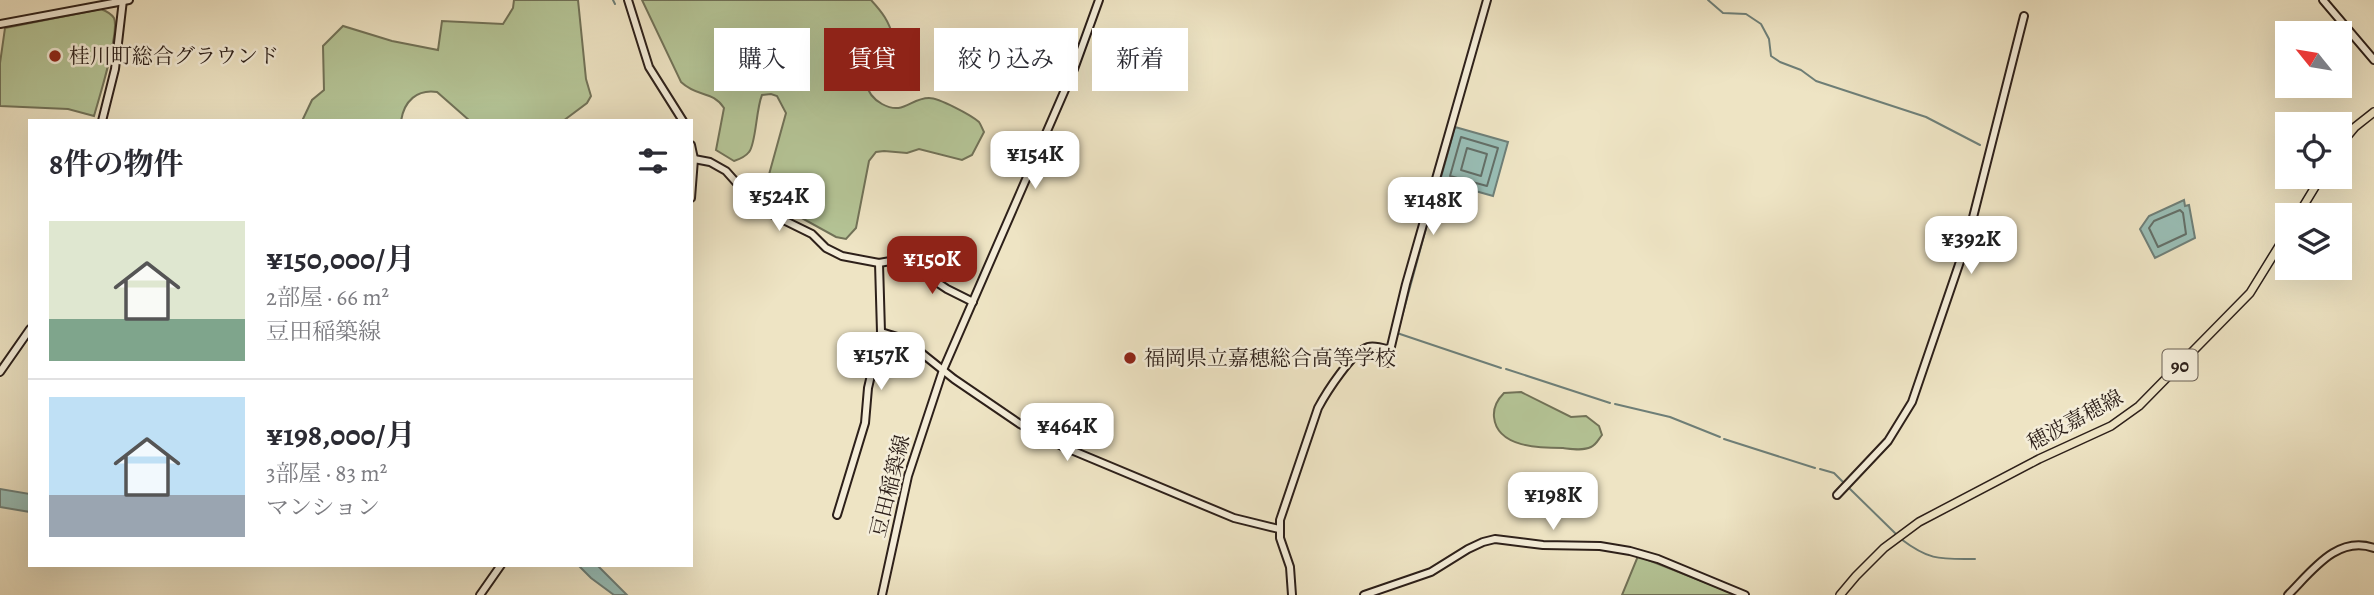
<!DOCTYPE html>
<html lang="ja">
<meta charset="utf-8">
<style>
body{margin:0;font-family:Alegreya,"Noto Serif JP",serif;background:#f2f2f3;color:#2b2b33;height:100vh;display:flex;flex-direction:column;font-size:26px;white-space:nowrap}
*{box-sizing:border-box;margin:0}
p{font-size:23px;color:#7c7c81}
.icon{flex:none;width:38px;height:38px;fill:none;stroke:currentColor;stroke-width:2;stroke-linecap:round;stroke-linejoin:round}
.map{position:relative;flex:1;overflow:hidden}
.side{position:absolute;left:28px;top:119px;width:665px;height:448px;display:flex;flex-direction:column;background:#fff;border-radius:0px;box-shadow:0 7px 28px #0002}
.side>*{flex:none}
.hud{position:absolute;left:714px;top:28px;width:665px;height:63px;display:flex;gap:14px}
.needle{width:46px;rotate:300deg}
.tools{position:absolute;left:2275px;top:21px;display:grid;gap:14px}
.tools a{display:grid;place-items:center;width:77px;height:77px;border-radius:0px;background:#fff;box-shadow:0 7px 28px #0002;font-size:35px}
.price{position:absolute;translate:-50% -60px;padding:0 16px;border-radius:14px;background:#fff;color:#222;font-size:23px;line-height:46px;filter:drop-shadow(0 2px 4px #0008)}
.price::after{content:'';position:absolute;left:50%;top:42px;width:21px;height:16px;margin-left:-10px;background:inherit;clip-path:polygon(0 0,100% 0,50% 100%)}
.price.on{background:#8f2418;color:#fff}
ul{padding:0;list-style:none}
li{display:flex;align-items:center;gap:21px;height:175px;padding:0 21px}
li+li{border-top:2px solid #e1e1e2}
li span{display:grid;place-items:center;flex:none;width:196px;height:140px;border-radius:0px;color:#555}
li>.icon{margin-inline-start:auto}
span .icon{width:84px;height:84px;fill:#fffc;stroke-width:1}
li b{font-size:30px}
h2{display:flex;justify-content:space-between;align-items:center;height:84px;padding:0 21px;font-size:30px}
.chip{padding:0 24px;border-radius:0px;background:#fff;box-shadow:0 7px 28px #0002;font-size:24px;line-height:63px}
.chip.on{background:#8f2418;color:#fff}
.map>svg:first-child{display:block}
.green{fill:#b5c597;stroke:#717258;stroke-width:2}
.water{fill:#99beb6;stroke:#6e7f78;stroke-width:2}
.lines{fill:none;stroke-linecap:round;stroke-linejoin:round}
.shore{stroke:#636f68;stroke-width:2}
.stream{stroke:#6e7f78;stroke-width:2}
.secondary-casing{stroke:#2d201a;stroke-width:10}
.primary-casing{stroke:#2d201a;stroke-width:10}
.secondary{stroke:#f4edd9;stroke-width:6}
.primary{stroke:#eee4c4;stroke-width:7}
.poi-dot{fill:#8f2418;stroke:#f4edd9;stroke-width:2.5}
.labels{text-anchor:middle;stroke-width:5;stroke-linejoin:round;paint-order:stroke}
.shield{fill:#f4edd9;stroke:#695e53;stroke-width:2}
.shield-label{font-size:19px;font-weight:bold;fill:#2d201a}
.poi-label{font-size:21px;fill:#2d201a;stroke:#f4edd9;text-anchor:start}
.street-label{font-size:21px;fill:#2d201a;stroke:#f4edd9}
</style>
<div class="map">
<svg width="2374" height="595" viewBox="0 0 2374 595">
<rect width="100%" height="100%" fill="#eee4c4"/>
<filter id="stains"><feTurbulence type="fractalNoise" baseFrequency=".00286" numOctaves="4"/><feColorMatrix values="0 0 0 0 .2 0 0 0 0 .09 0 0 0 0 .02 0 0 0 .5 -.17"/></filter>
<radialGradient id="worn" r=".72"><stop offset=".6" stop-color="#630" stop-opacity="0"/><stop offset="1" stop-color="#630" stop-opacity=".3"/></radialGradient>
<!-- green -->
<g class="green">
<path d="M 514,0 L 578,0 L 586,79 L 591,96 L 587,103 L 563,121 L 470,121 L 437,92 C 417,89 404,101 401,121 L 302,121 L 312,100 L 324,90 L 323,46 L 343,26 L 392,41 L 438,50 L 442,21 L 503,24 L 513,8 Z"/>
<path d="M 642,0 L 871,0 C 882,12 889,21 893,37 L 866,83 C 868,93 873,99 882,104 C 904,116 910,98 929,98 C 939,98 971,115 979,122 C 981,125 982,128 984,132 L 972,155 L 962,160 L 919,149 L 907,153 L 884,151 L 876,152 L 869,161 L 856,228 L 846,239 L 836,237 L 778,205 L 765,189 L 786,113 L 777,96 L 771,94 L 762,95 C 756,109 756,144 749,152 C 746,156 740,159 734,161 L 716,150 L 724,108 C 712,90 698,98 681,82 Z"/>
<path d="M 101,9 C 106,11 111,13 114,18 C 120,33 99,98 94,116 L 68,109 L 0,106 L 0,63 L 5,28 Z"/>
<path d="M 1521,392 L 1571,417 L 1586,416 L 1599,426 L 1602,435 C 1598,440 1596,445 1591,447 C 1583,451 1572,449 1563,448 C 1541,448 1497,448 1494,417 C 1493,407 1497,400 1504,393 Z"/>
<path d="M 1638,556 L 1737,595 L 1622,595 Z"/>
</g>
<!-- water -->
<g class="water">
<path d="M 1455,127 L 1508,142 L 1493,196 L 1440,181 Z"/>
<path d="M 2184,200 L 2185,206 L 2189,205 L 2195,238 L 2155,258 L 2140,229 L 2149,216 Z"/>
<path d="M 0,489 L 30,494 L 30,512 L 0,507 Z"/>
<path d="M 578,565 L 597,565 L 627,595 L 614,595 L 591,578 Z"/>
</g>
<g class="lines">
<!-- shore -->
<g class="shore">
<path d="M 1461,137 L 1498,148 L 1487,186 L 1450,176 Z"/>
<path d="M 1467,148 L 1487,154 L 1481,176 L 1461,170 Z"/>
<path d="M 2180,210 L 2183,213 L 2186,234 L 2158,247 L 2149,228 L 2154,221 Z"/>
</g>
<!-- stream -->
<g class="stream">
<path d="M 613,0 L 615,4"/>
<path d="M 1708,0 L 1723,13 L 1746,14 L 1761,24 L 1769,39 L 1771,56 L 1780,62 L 1801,70 L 1816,81 L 1926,117 L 1980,145"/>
<path d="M 1400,324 L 1437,188"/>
<path d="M 1397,333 L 1501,368"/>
<path d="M 1506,369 L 1610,403"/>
<path d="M 1615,404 L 1670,417 L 1720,437"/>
<path d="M 1724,439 L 1815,468"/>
<path d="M 1820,469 L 1834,473 L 1845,484"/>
<path d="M 1849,488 L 1897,535"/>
<path d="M 1901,539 C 1930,561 1940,559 1975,559"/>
</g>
<!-- secondary casing -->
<g class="secondary-casing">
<g id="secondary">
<path d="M 628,0 L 649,67 L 683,121"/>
<path d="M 2323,0 L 2374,60"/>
<path d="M 0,24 L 129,0"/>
<path d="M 102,121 L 115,69 L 123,0"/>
<path d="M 691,145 L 694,159 L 691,198"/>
<path d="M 694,159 L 710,162 L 726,171 L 759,208 L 812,234 L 826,248 L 842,256 L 879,263 L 902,259 L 947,289 L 973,302"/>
<path d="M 881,332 L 904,339 L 954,379 L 1020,424 L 1064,447 L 1234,518 L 1279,529"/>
<path d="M 1387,363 L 1406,284 L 1487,0"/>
<path d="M 0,372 L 30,329"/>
<path d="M 1837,495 L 1888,441 L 1912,402 L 1967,241 L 2024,16"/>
<path d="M 837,515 L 865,423 L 868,388 L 881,332 L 879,263"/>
<path d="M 480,595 L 501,565"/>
<path d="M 882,595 L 908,476 L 943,370 L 1074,69 L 1099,0"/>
<path d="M 1292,595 L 1290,567 L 1280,538 L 1280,520 L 1318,408 C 1326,393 1352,352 1368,347 C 1375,345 1383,348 1390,350"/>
<path d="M 1364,595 L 1431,572 L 1468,549 L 1483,542 L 1495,539 L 1543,545 L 1600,546 L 1630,551 L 1658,559 L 1745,595"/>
<path d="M 2288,595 C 2312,571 2337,535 2374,548"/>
</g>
</g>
<!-- primary casing -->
<g class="primary-casing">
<g id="primary">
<path d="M 2340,145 L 2355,127 L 2374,112"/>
<path d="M 2298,215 L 2321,177"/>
<path d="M 1840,595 L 1856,576 L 1884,548 L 1919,522 L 2039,459 L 2111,426 L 2139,406 L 2250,293 L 2287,233"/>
</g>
</g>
<!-- secondary -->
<use href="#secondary" class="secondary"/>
<!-- primary -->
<use href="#primary" class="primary"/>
</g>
<!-- markers -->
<g class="poi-dot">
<circle cx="55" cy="56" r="7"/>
<circle cx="1130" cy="358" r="7"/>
</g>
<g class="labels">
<!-- shield labels -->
<rect class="shield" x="2162.5" y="349.5" width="35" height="31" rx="5"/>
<g class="shield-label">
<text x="2180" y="372">90</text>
</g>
<!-- poi labels -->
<g class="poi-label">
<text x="69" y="63">桂川町総合グラウンド</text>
<text x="1144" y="365">福岡県立嘉穂総合高等学校</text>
</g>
<!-- street labels -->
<g class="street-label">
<text transform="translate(2075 420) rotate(-28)" y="7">穂波嘉穂線</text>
<text transform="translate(890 486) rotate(-76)" y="7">豆田稲築線</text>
</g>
</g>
<rect width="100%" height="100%" filter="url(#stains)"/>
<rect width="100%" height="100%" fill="url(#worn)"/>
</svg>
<div class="tools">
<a><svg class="needle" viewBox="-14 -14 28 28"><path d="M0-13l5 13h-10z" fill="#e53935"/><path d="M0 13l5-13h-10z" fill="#7c7c81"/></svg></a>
<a><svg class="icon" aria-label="locate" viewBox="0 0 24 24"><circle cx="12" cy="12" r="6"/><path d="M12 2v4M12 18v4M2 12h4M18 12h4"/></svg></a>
<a><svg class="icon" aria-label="layers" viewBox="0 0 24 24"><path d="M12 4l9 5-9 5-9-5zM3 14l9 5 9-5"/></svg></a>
</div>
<b class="price" style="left:1035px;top:191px">¥154K</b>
<b class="price" style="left:779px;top:233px">¥524K</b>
<b class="price" style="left:1433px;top:237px">¥148K</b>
<b class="price" style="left:1971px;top:276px">¥392K</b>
<b class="price on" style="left:932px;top:296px">¥150K</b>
<b class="price" style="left:881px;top:392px">¥157K</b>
<b class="price" style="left:1067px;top:463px">¥464K</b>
<b class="price" style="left:1553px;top:532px">¥198K</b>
<div class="hud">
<a class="chip">購入</a>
<a class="chip on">賃貸</a>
<a class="chip">絞り込み</a>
<a class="chip">新着</a>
</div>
<section class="side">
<h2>8件の物件<svg class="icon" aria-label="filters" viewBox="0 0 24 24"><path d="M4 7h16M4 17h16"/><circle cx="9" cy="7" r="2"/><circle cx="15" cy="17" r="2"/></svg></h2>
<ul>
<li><span style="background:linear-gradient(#dfe7d0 70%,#7fa58c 0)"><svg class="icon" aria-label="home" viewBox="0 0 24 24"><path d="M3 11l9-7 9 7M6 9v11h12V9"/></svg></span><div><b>¥150,000/月</b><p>2部屋 · 66 m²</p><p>豆田稲築線</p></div></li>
<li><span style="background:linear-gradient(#bfe0f5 70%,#9aa5b1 0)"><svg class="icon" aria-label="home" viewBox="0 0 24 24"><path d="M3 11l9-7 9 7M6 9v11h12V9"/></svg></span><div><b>¥198,000/月</b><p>3部屋 · 83 m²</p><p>マンション</p></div></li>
</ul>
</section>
</div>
